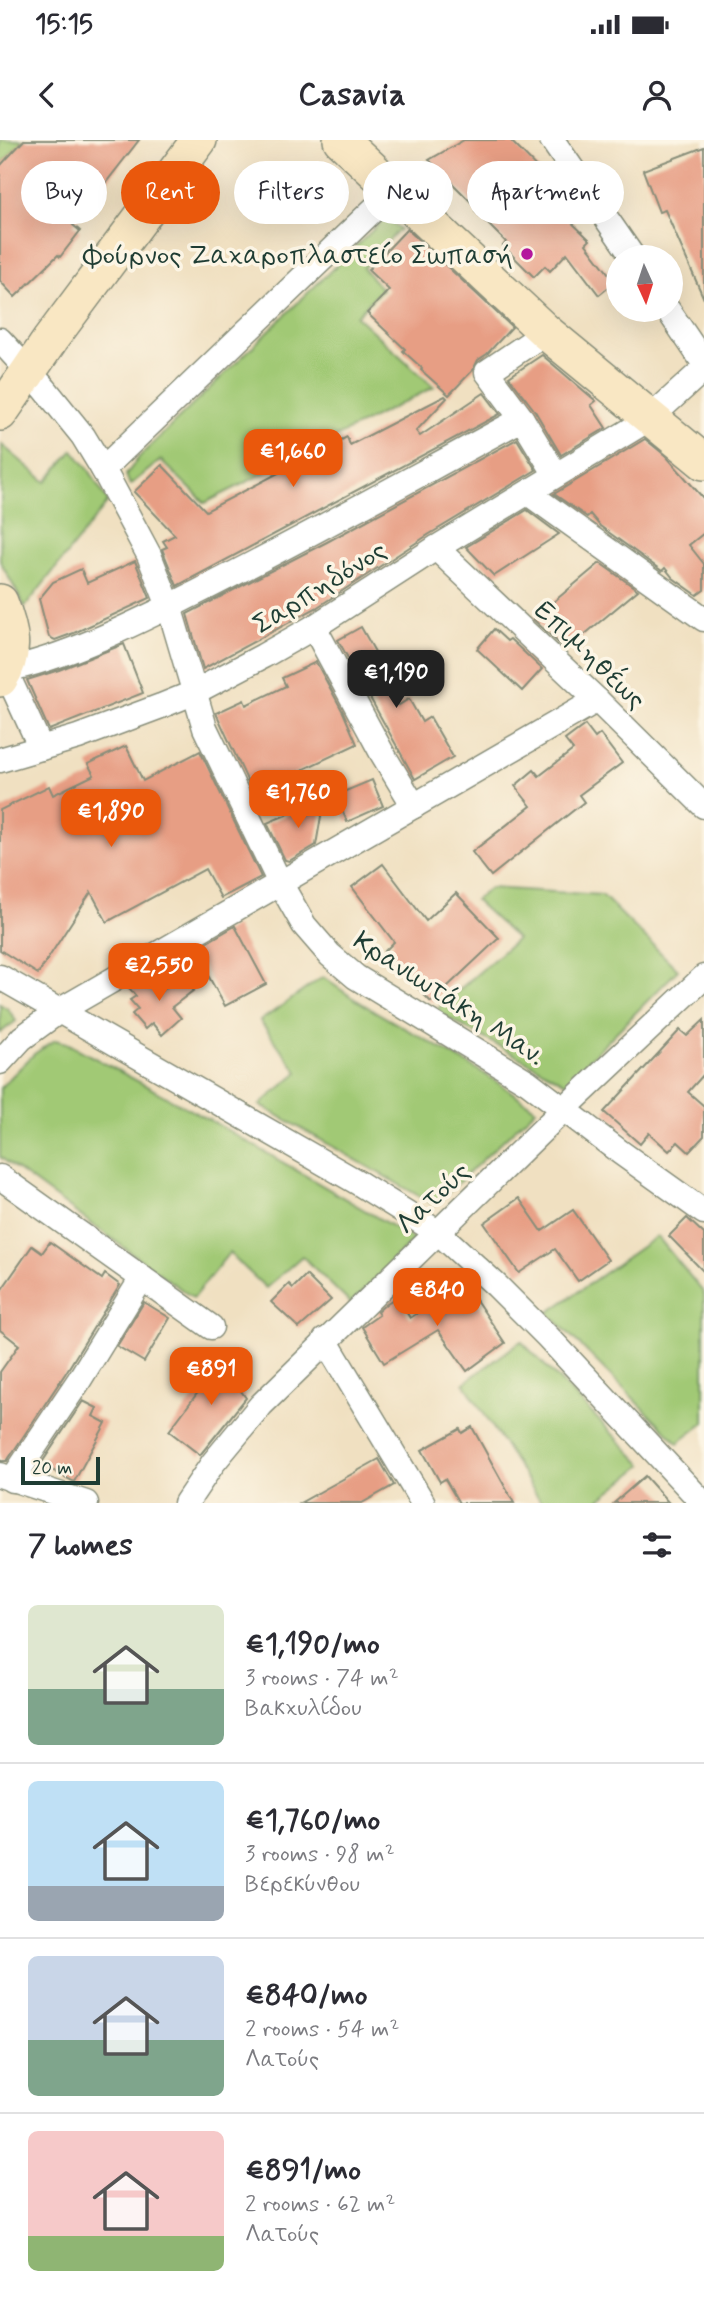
<!DOCTYPE html>
<meta charset="utf-8">
<style>
body{margin:0;font-family:Mynerve,sans-serif;background:#f7f7f7;color:#2b2b33;height:100vh;display:flex;flex-direction:column;font-size:26px;white-space:nowrap}
*{box-sizing:border-box;margin:0}
p{font-size:23px;color:#7c7c81}
.icon{flex:none;width:38px;height:38px;fill:none;stroke:currentColor;stroke-width:2;stroke-linecap:round;stroke-linejoin:round}
.map{position:relative;height:1363px;overflow:hidden}
.details{display:flex;flex-direction:column;background:#fff;flex:1}
.details>*{flex:none}
.banner{position:absolute;left:21px;top:21px;width:663px;height:63px;display:flex;gap:14px}
.needle{width:46px;rotate:177deg}
.controls{position:absolute;left:606px;top:105px;display:grid;gap:14px}
.controls a{display:grid;place-items:center;width:77px;height:77px;border-radius:50%;background:#fff;box-shadow:0 7px 28px #0002;font-size:35px}
.scale{position:absolute;left:21px;bottom:18px;width:79px;box-sizing:border-box;padding-left:7px;border:4px solid #1f3d34;border-top:0;font-size:19px;line-height:24px;white-space:nowrap;color:#1f3d34;-webkit-text-stroke:5px #fcf5e5;paint-order:stroke}
.price{position:absolute;translate:-50% -60px;padding:0 16px;border-radius:14px;background:#ea580c;color:#fff;font-size:23px;line-height:46px;filter:drop-shadow(0 2px 4px #0008)}
.price::after{content:'';position:absolute;left:50%;top:42px;width:21px;height:16px;margin-left:-10px;background:inherit;clip-path:polygon(0 0,100% 0,50% 100%)}
.price.on{background:#222;color:#fff}
ul{padding:0;list-style:none}
li{display:flex;align-items:center;gap:21px;height:175px;padding:0 28px}
li+li{border-top:2px solid #e1e1e2}
li span{display:grid;place-items:center;flex:none;width:196px;height:140px;border-radius:10px;color:#555}
li>.icon{margin-inline-start:auto}
span .icon{width:84px;height:84px;fill:#fffc;stroke-width:1}
li b{font-size:30px}
h2{display:flex;justify-content:space-between;align-items:center;height:84px;padding:0 28px;font-size:30px}
.tag{padding:0 24px;border-radius:32px;background:#fff;box-shadow:0 7px 28px #0002;font-size:24px;line-height:63px}
.tag.on{background:#ea580c;color:#fff}
.status{display:flex;justify-content:space-between;align-items:center;height:49px;padding:0 35px;background:#fff;direction:ltr}
.status svg{height:19px;fill:currentColor}
header{display:flex;justify-content:space-between;align-items:center;height:91px;padding:0 28px;background:#fff;font-size:32px;font-weight:700}
.map>svg:first-child{display:block}
.green{fill:#a1c974;stroke:#608354;stroke-width:2}
.building{fill:#e79e84}
.lines{fill:none;stroke-linecap:round;stroke-linejoin:round}
.street-casing{stroke:#888e7a;stroke-width:27}
.secondary-casing{stroke:#888e7a;stroke-width:38}
.street{stroke:#fff;stroke-width:24}
.secondary{stroke:#f9e7c3;stroke-width:35}
.poi-dot{fill:#b5179e;stroke:#fcf5e5;stroke-width:2.5}
.labels{text-anchor:middle;stroke-width:7;stroke-linejoin:round;paint-order:stroke}
.poi-label{font-size:28px;fill:#1f3d34;stroke:#fcf5e5;text-anchor:end}
.street-label{font-size:28px;fill:#1f3d34;stroke:#fcf5e5}
</style>
<div class="status"><b>15:15</b><svg viewBox="0 0 49 12"><path d="M0 12V9h3v3zM5 12V6h3v6zM10 12V3h3v9zM15 12V0h3v12zM26 1h20v11H26zM47 4h2v5h-2z"/></svg></div>
<header><svg class="icon" aria-label="back" viewBox="0 0 24 24"><path d="M15 5l-7 7 7 7"/></svg>Casavia<svg class="icon" aria-label="person" viewBox="0 0 24 24"><circle cx="12" cy="8" r="4"/><path d="M4 21q1-7 8-7t8 7"/></svg></header>
<div class="map">
<svg width="704" height="1363" viewBox="0 0 704 1363">
<rect width="100%" height="100%" fill="#fcf5e5"/>
<filter id="ink" filterUnits="userSpaceOnUse"><feTurbulence type="fractalNoise" baseFrequency=".0143" numOctaves="2"/><feDisplacementMap in="SourceGraphic" scale="14" xChannelSelector="R" yChannelSelector="G"/><feConvolveMatrix kernelMatrix="1 2 1 2 8 2 1 2 1" color-interpolation-filters="sRGB"/></filter>
<filter id="wash" filterUnits="userSpaceOnUse"><feTurbulence type="fractalNoise" baseFrequency=".00686" numOctaves="4" result="noise"/><feDisplacementMap in="SourceGraphic" scale="28" xChannelSelector="R" yChannelSelector="G"/><feGaussianBlur stdDeviation="1.57" result="paint"/><feColorMatrix in="noise" values="0 0 0 0 0 0 0 0 0 0 0 0 0 0 0 0 0 1.4 0 .05"/><feComposite in="paint" operator="in"/></filter>
<g filter="url(#wash)">
<rect width="100%" height="100%" fill="#f0e0c1"/>
<!-- green -->
<g class="green">
<path d="M 0,0 L 24,0 L 0,26 Z"/>
<path d="M 385,78 L 400,89 L 363,128 L 382,149 L 356,176 L 434,247 L 205,363 L 161,320 L 130,345 L 126,335 L 140,316 Z"/>
<path d="M 2,305 L 46,342 L 73,310 L 89,330 L 108,362 L 25,467 L 0,421 Z"/>
<path d="M 490,748 L 602,755 L 678,830 L 566,943 L 435,871 L 517,799 L 475,760 Z"/>
<path d="M 323,837 C 370,872 418,894 468,924 C 491,937 514,954 536,969 L 435,1065 L 260,965 L 298,932 L 260,881 Z"/>
<path d="M 0,864 L 8,869 L 16,881 L 0,893 Z"/>
<path d="M 55,900 L 67,903 L 217,984 L 414,1099 L 351,1164 L 302,1116 L 266,1148 L 229,1113 L 193,1158 L 0,1017 L 0,948 L 34,914 Z"/>
<path d="M 657,1096 L 704,1153 L 704,1283 L 678,1303 L 548,1173 Z"/>
<path d="M 521,1201 L 643,1325 L 595,1363 L 542,1363 L 464,1243 Z"/>
</g>
<g id="blocks">
<!-- building -->
<g class="building">
<path d="M 24,0 L 139,0 L 73,85 L 80,91 L 60,117 L 58,115 L 15,157 L 0,141 L 0,26 Z"/>
<path d="M 464,0 L 510,0 L 555,46 L 544,56 L 590,100 L 586,104 L 615,142 L 599,155 L 567,113 L 550,131 L 545,126 L 534,137 L 503,106 L 506,102 L 475,71 L 477,68 L 429,20 Z"/>
<path d="M 704,7 L 704,159 L 665,70 L 659,72 L 643,30 Z"/>
<path d="M 407,89 L 512,187 L 487,214 L 478,220 L 473,230 L 449,255 L 421,230 L 422,228 L 403,211 L 405,209 L 367,173 L 389,150 L 368,130 Z"/>
<path d="M 542,215 L 596,261 L 591,265 L 606,288 L 561,315 L 535,271 L 509,237 Z"/>
<path d="M 484,253 L 500,274 L 177,446 L 162,409 L 167,407 L 163,401 L 175,395 L 134,352 L 162,325 L 206,371 L 347,297 L 350,305 L 445,256 L 447,258 L 416,291 L 420,296 Z"/>
<path d="M 517,299 L 536,330 L 428,395 L 316,468 L 203,529 L 187,474 L 327,402 Z"/>
<path d="M 645,299 L 666,316 L 704,359 L 704,393 L 689,405 L 704,424 L 704,450 L 697,455 L 673,438 L 665,428 L 662,431 L 600,386 L 590,374 L 587,377 L 554,354 Z"/>
<path d="M 527,370 L 559,394 L 494,436 L 466,407 Z"/>
<path d="M 135,421 L 150,458 L 74,493 L 55,500 L 49,497 L 39,459 L 53,442 L 81,429 L 87,443 Z"/>
<path d="M 600,423 L 638,450 L 566,510 L 533,479 Z"/>
<path d="M 361,487 L 379,519 L 374,521 L 399,565 L 409,559 L 422,582 L 430,577 L 453,617 L 415,639 L 338,500 Z"/>
<path d="M 494,489 L 507,501 L 510,499 L 542,529 L 522,551 L 477,509 Z"/>
<path d="M 124,504 L 143,553 L 49,590 L 27,540 L 59,530 Z"/>
<path d="M 316,522 L 343,572 L 357,604 L 253,653 L 216,573 L 244,560 L 246,565 L 286,546 L 282,538 Z"/>
<path d="M 585,585 L 595,598 L 600,594 L 622,623 L 579,655 L 584,662 L 491,736 L 472,712 L 531,666 L 515,646 L 534,630 L 539,636 L 573,610 L 565,600 Z"/>
<path d="M 126,606 L 143,641 L 200,611 L 261,737 L 221,758 L 205,729 L 107,782 L 91,752 L 38,834 L 0,810 L 0,670 L 49,646 L 53,655 L 94,635 L 88,624 Z"/>
<path d="M 372,640 L 383,666 L 347,682 L 336,655 Z"/>
<path d="M 324,659 L 316,705 L 289,721 L 285,720 L 267,683 Z"/>
<path d="M 383,724 L 426,781 L 456,753 L 499,798 L 431,862 L 384,812 L 394,802 L 352,747 Z"/>
<path d="M 235,786 L 266,844 L 225,866 L 194,810 Z"/>
<path d="M 182,835 L 194,850 L 172,867 L 181,878 L 162,895 L 152,883 L 145,889 L 132,874 L 138,869 L 130,860 L 136,856 L 129,848 L 147,837 L 160,852 Z"/>
<path d="M 704,880 L 704,934 L 688,952 L 704,966 L 704,996 L 689,1012 L 678,1002 L 669,1011 L 649,993 L 640,1004 L 604,972 L 680,890 L 687,896 Z"/>
<path d="M 519,1058 L 542,1091 L 573,1070 L 608,1120 L 578,1141 L 555,1109 L 519,1133 L 484,1083 Z"/>
<path d="M 687,1078 L 704,1094 L 704,1132 L 669,1096 Z"/>
<path d="M 50,1102 L 102,1139 L 105,1134 L 120,1145 L 65,1234 L 7,1321 L 0,1321 L 0,1232 L 19,1205 L 0,1190 L 0,1152 L 32,1106 L 42,1113 Z"/>
<path d="M 306,1135 L 331,1160 L 299,1188 L 271,1162 L 289,1144 L 293,1148 Z"/>
<path d="M 464,1142 L 505,1203 L 467,1231 L 438,1190 L 384,1223 L 362,1187 L 379,1175 L 377,1172 L 387,1163 L 397,1157 L 410,1178 Z"/>
<path d="M 144,1162 L 170,1178 L 144,1222 L 117,1206 Z"/>
<path d="M 226,1215 L 249,1232 L 236,1244 L 246,1258 L 200,1315 L 169,1291 Z"/>
<path d="M 83,1261 L 97,1268 L 93,1276 L 106,1283 L 74,1342 L 41,1324 Z"/>
<path d="M 472,1287 L 514,1363 L 459,1363 L 445,1339 L 440,1342 L 422,1310 L 460,1289 L 462,1293 Z"/>
<path d="M 379,1319 L 394,1345 L 362,1363 L 300,1363 Z"/>
<path d="M 645,1336 L 669,1363 L 614,1363 Z"/>
</g>
</g>
</g>
<g filter="url(#ink)">
<use href="#blocks" fill-opacity="0" stroke="#888e7a" stroke-width="2"/>
<g class="lines">
<!-- street casing -->
<g class="street-casing">
<g id="street">
<path d="M 552,0 L 633,117"/>
<path d="M 668,170 L 704,223"/>
<path d="M 546,192 L 487,232 L 522,279 L 556,335"/>
<path d="M 0,200 L 45,249 L 83,296 L 103,329 L 149,415 L 169,466 L 205,588 L 280,743 L 304,785 L 330,815 L 356,837 L 528,942 L 620,1012 L 704,1072"/>
<path d="M 103,329 L 395,49"/>
<path d="M 528,353 L 704,479"/>
<path d="M 436,408 L 597,560 L 704,666"/>
<path d="M 314,487 L 382,613 L 414,666"/>
<path d="M 41,608 L 5,530 C 70,517 139,481 198,452 C 307,397 414,337 522,279"/>
<path d="M 0,620 L 78,597 L 161,566 L 193,553 L 263,516 L 314,487 L 436,408 L 649,279 L 704,229"/>
<path d="M 0,837 L 357,1042 L 439,1093 L 497,1146 L 548,1197 L 703,1363"/>
<path d="M 0,922 L 22,898 L 59,871 L 597,560"/>
<path d="M 0,1037 L 211,1187"/>
<path d="M 325,1200 L 423,1363"/>
<path d="M 0,1335 L 86,1363"/>
<path d="M 12,1340 L 78,1242 L 142,1138"/>
<path d="M 186,1363 L 213,1323 L 261,1265 L 564,969 L 704,837"/>
</g>
</g>
<!-- secondary casing -->
<g class="secondary-casing">
<g id="secondary">
<path d="M 341,0 L 546,192 L 704,322"/>
<path d="M 0,273 L 50,200 L 199,0"/>
<path d="M 0,462 C 11,490 17,512 0,539"/>
</g>
</g>
<!-- street -->
<use href="#street" class="street"/>
<!-- secondary -->
<use href="#secondary" class="secondary"/>
</g>
</g>
<!-- markers -->
<circle class="poi-dot" cx="527" cy="114" r="7"/>
<g class="labels">
<!-- poi labels -->
<g class="poi-label">
<text x="513" y="124">Φούρνος Ζαχαροπλαστείο Σωπασή</text>
</g>
<!-- street labels -->
<g class="street-label">
<text transform="translate(319 446) rotate(-32)" y="10">Σαρπηδόνος</text>
<text transform="translate(591 514) rotate(44)" y="10">Επιμηθέως</text>
<text transform="translate(450 857) rotate(33)" y="10">Κρανιωτάκη Μαν.</text>
<text transform="translate(432 1057) rotate(-44)" y="10">Λατούς</text>
</g>
</g>
</svg>
<div class="controls">
<a><svg class="needle" viewBox="-14 -14 28 28"><path d="M0-13l5 13h-10z" fill="#e53935"/><path d="M0 13l5-13h-10z" fill="#7c7c81"/></svg></a>
</div>
<div class="scale">20 m</div>
<b class="price" style="left:293px;top:349px">€1,660</b>
<b class="price on" style="left:396px;top:570px">€1,190</b>
<b class="price" style="left:298px;top:690px">€1,760</b>
<b class="price" style="left:111px;top:709px">€1,890</b>
<b class="price" style="left:159px;top:863px">€2,550</b>
<b class="price" style="left:437px;top:1188px">€840</b>
<b class="price" style="left:211px;top:1267px">€891</b>
<div class="banner">
<a class="tag">Buy</a>
<a class="tag on">Rent</a>
<a class="tag">Filters</a>
<a class="tag">New</a>
<a class="tag">Apartment</a>
</div>
</div>
<section class="details">
<h2>7 homes<svg class="icon" aria-label="filters" viewBox="0 0 24 24"><path d="M4 7h16M4 17h16"/><circle cx="9" cy="7" r="2"/><circle cx="15" cy="17" r="2"/></svg></h2>
<ul>
<li><span style="background:linear-gradient(#dfe7d0 60%,#7fa58c 0)"><svg class="icon" aria-label="home" viewBox="0 0 24 24"><path d="M3 11l9-7 9 7M6 9v11h12V9"/></svg></span><div><b>€1,190/mo</b><p>3 rooms · 74 m²</p><p>Βακχυλίδου</p></div></li>
<li><span style="background:linear-gradient(#bfe0f5 75%,#9aa5b1 0)"><svg class="icon" aria-label="home" viewBox="0 0 24 24"><path d="M3 11l9-7 9 7M6 9v11h12V9"/></svg></span><div><b>€1,760/mo</b><p>3 rooms · 98 m²</p><p>Βερεκύνθου</p></div></li>
<li><span style="background:linear-gradient(#c9d6e8 60%,#7fa58c 0)"><svg class="icon" aria-label="home" viewBox="0 0 24 24"><path d="M3 11l9-7 9 7M6 9v11h12V9"/></svg></span><div><b>€840/mo</b><p>2 rooms · 54 m²</p><p>Λατούς</p></div></li>
<li><span style="background:linear-gradient(#f6c9c9 75%,#8fb573 0)"><svg class="icon" aria-label="home" viewBox="0 0 24 24"><path d="M3 11l9-7 9 7M6 9v11h12V9"/></svg></span><div><b>€891/mo</b><p>2 rooms · 62 m²</p><p>Λατούς</p></div></li>
</ul>
</section>
